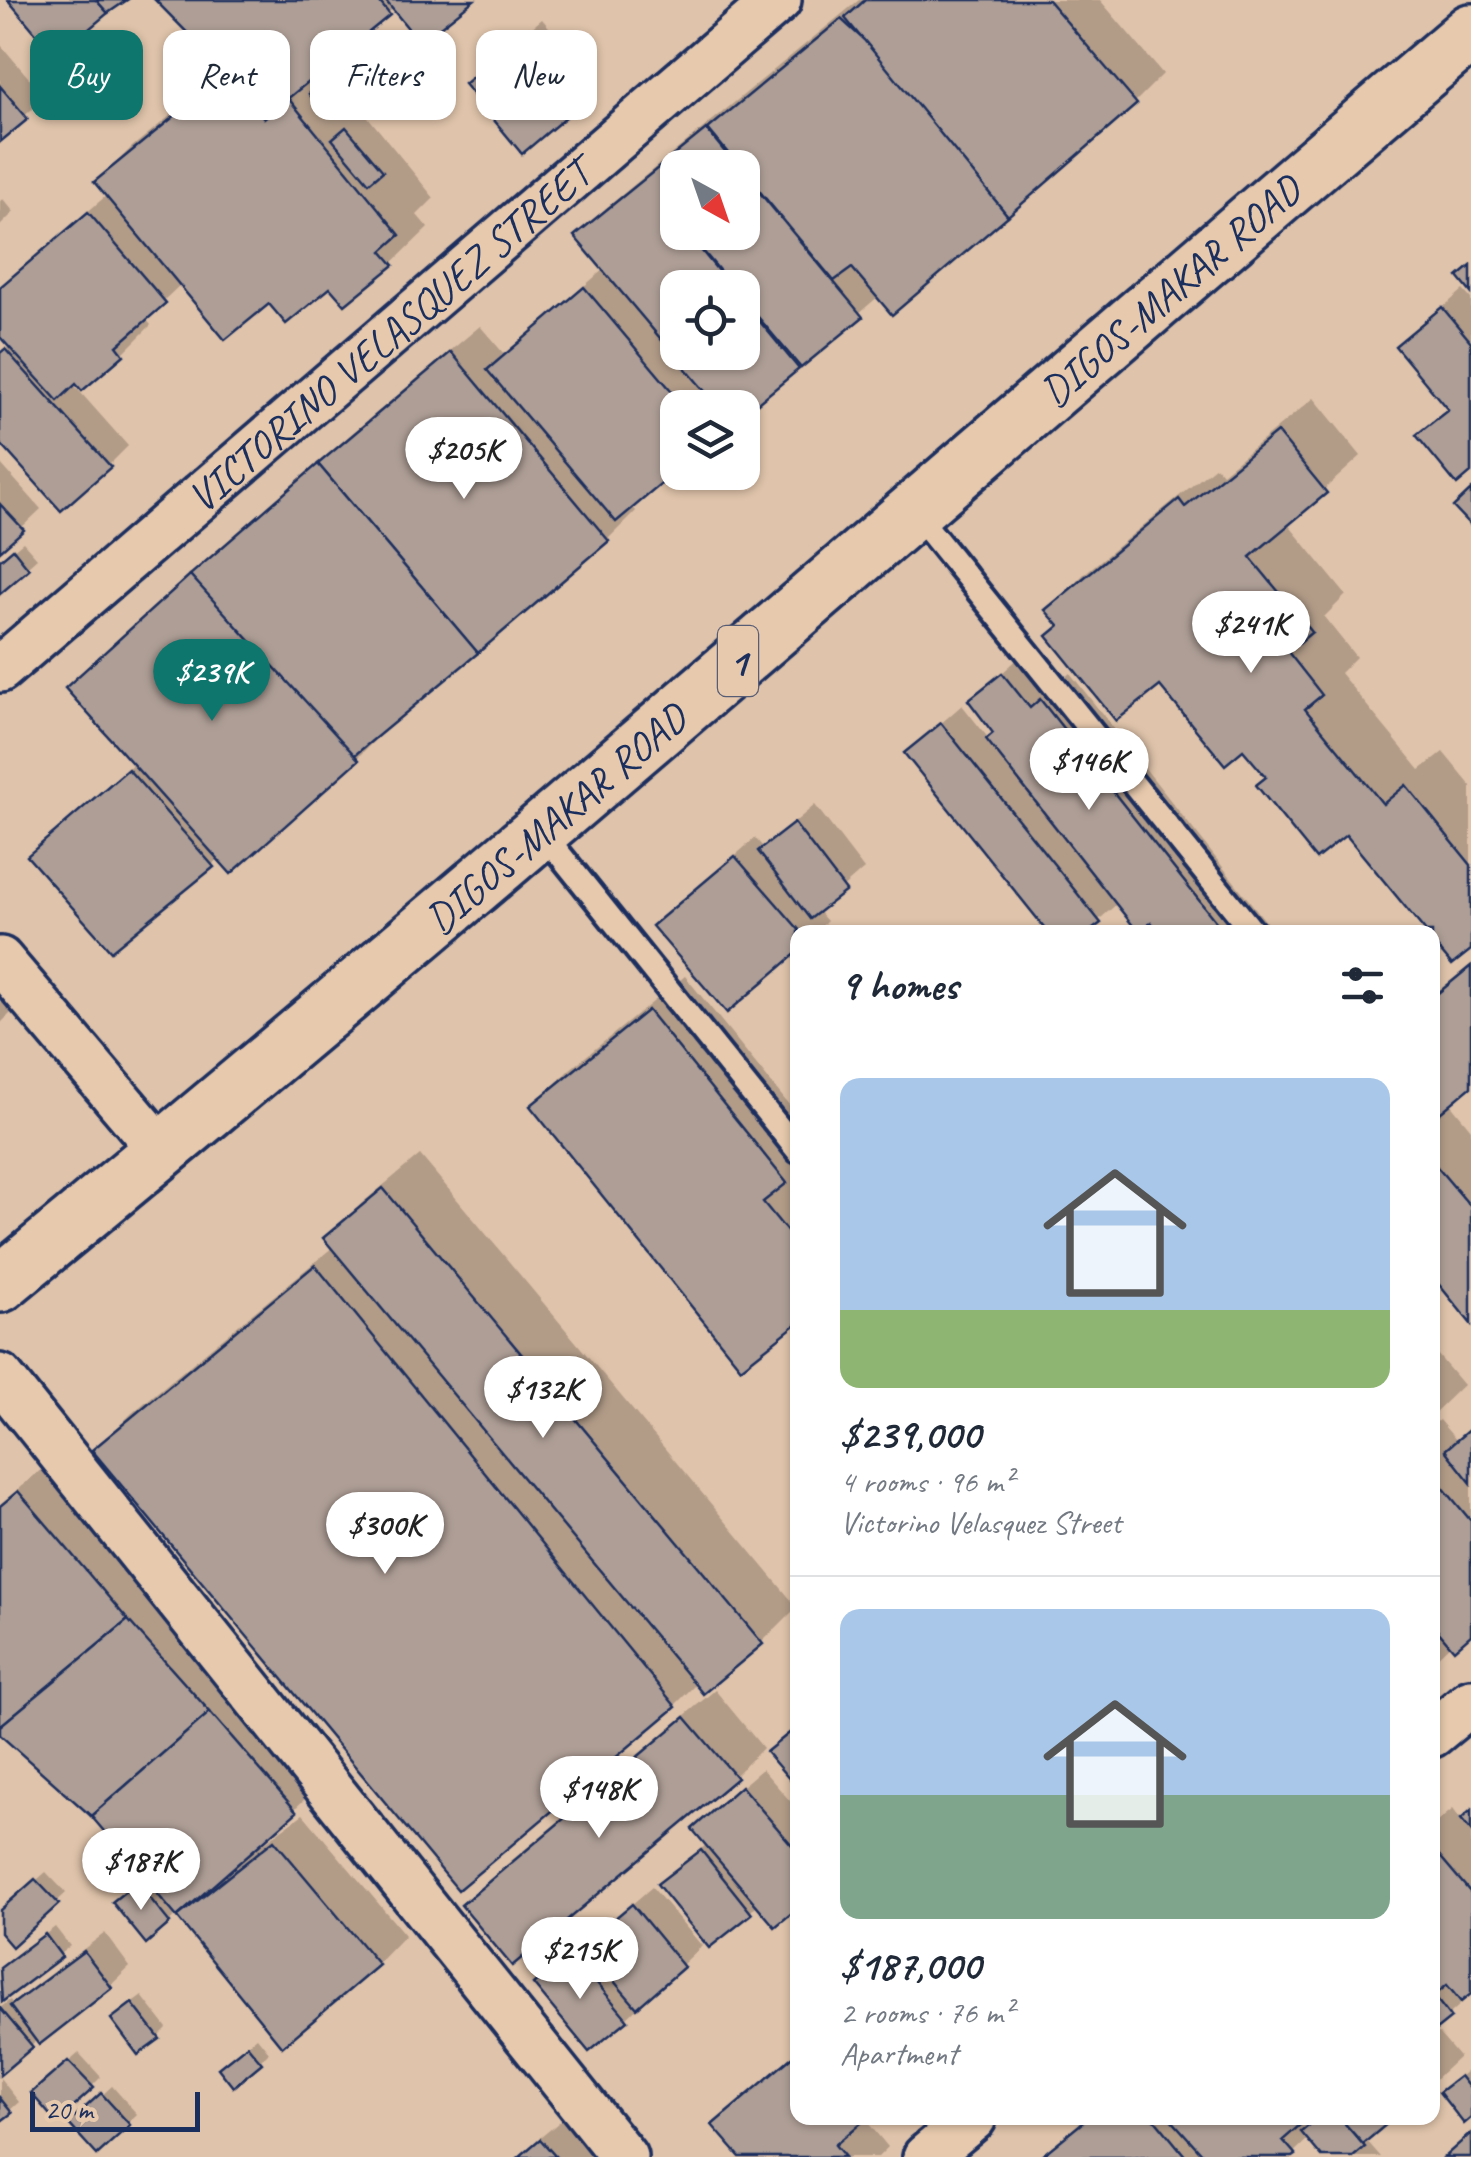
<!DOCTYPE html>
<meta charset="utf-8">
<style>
body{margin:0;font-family:Caveat,sans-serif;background:#f2f2f3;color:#1f2937;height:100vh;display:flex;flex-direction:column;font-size:38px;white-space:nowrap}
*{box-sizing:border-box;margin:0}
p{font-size:32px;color:#747a83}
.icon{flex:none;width:55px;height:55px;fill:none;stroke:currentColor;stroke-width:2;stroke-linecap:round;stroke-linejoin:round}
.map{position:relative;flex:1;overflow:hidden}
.side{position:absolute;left:790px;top:925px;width:650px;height:1200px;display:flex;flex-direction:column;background:#fff;border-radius:20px;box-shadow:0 2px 8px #0004}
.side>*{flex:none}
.banner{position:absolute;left:30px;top:30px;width:610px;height:90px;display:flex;gap:20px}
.needle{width:65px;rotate:140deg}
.controls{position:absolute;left:660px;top:150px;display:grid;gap:20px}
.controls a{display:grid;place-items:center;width:100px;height:100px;border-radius:20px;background:#fff;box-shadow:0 2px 8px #0004;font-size:50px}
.scale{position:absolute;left:30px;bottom:25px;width:170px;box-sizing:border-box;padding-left:10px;border:5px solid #1b2f5e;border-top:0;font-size:28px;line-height:35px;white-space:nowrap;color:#1b2f5e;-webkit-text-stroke:8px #e7c9ad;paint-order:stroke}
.price{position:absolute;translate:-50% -85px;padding:0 22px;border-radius:35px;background:#fff;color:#222;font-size:32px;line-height:65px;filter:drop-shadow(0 2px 5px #0008)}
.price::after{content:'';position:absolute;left:50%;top:60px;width:30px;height:22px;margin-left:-15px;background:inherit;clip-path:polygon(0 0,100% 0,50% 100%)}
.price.selected{background:#0f766e;color:#fff}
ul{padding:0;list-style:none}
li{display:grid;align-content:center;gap:20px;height:530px;padding:0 50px}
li+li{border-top:2px solid #e0e1e3}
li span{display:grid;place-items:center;height:310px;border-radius:20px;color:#555}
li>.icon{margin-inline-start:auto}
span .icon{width:180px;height:180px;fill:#fffc;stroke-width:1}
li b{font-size:42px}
h2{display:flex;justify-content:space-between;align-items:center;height:120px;padding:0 50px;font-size:42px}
.chip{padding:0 35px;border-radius:20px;background:#fff;box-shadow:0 2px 8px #0004;font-size:35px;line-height:90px}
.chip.selected{background:#0f766e;color:#fff}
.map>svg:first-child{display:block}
.shadow{fill:#0003;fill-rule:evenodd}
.building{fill:#ae9e96;stroke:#1b2f5e;stroke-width:2.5}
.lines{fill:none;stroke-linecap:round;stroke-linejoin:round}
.lane-casing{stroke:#1b2f5e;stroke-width:30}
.street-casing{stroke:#1b2f5e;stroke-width:52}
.primary-casing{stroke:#1b2f5e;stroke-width:62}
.lane{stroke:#e7c9ad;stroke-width:22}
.street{stroke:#e7c9ad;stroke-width:45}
.primary{stroke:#e7c9ad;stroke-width:55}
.labels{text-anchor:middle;stroke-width:8;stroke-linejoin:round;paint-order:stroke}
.shield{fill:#e7c9ad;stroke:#585d76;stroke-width:2.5}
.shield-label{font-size:40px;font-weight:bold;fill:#1b2f5e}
.street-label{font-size:42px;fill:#1b2f5e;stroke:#e7c9ad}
</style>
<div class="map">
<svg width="1471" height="2157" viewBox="0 0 1471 2157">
<rect width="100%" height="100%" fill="#dfc3aa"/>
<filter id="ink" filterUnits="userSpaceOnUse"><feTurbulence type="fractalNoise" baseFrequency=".01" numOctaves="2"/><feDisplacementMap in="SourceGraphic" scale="20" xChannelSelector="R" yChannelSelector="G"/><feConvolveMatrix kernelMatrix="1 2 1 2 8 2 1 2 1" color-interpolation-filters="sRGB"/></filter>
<g filter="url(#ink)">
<!-- shadow -->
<g class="shadow">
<path d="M 158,0 L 470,0 L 394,8 L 325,65 L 333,75 L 372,43 L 384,58 L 346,90 L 434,198 L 417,215 L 428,228 L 392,263 L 269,300 L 181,284 L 145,318 L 151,325 L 123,353 L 82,387 L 77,381 L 73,384 L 128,446 L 109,465 L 0,439 L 0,354 L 12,344 L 4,334 L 0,338 L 0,288 L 107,195 L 97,182 L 132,147 L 227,69 Z"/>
<path d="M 859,0 L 1100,0 L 1163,74 L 1135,102 L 879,296 L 742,413 L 742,408 L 678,408 L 632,506 L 636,511 L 608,539 L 383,728 L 385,730 L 357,758 L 220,858 L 111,948 L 30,856 L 135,762 L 97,660 L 350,435 L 480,326 L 505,355 L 605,268 L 578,236 L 606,208 ZM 678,168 L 742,168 L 742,232 L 678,232 ZM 678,288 L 742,288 L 742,352 L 678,352 Z"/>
<path d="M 542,19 L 597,84 L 578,103 L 487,65 Z"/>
<path d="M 0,44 L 45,97 L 0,139 Z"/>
<path d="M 3,199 L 14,212 L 0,226 L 0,201 Z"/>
<path d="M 1463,290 L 1471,299 L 1471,470 L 1420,436 L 1449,408 L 1398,346 Z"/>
<path d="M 1314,398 L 1361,456 L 1287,523 L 1346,595 L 1324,617 L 1356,657 L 1340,673 L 1420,770 L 1443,752 L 1471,786 L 1471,947 L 1429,932 L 1346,832 L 1268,776 L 1244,746 L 1161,682 L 1061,625 L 1048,610 L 1084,574 L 1216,466 L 1222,473 Z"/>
<path d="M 0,463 L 41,509 L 0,548 Z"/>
<path d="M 23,542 L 37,558 L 0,591 L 0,561 Z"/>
<path d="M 1032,646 L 1059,682 L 1070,673 L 1274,932 L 1163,932 L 1151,918 L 1118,903 L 1085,932 L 1051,932 L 907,753 L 962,705 L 989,739 L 996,732 L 971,701 Z"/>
<path d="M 815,805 L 864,869 L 817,910 L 827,921 L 816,932 L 655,926 L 755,838 L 764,848 Z"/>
<path d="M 1471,964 L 1471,1084 L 1449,1102 L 1471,1129 L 1471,1320 L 1432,1272 L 1432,996 Z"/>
<path d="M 685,976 L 798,1116 L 798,1320 L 533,1106 L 569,1070 Z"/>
<path d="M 0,989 L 16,1008 L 0,1024 Z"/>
<path d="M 420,1155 L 797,1607 L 762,1642 L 697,1683 L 675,1705 L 95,1450 L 131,1414 L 333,1247 L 327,1239 L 362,1203 Z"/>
<path d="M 1432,1348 L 1463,1385 L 1432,1415 Z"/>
<path d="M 1439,1420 L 1457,1441 L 1471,1427 L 1471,1632 L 1452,1643 L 1432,1662 L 1432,1425 Z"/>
<path d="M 48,1464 L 323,1782 L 258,1843 L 260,1846 L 303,1814 L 405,1935 L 377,1964 L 282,2044 L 177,1913 L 169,1922 L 125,1893 L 145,1876 L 92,1815 L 0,1731 L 0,1504 Z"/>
<path d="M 715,1690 L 763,1748 L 735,1776 L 464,1905 L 492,1877 Z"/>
<path d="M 762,1769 L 798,1810 L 798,1905 L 758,1904 L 750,1912 L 661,1884 L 707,1844 L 714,1810 Z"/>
<path d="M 1453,1809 L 1462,1821 L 1471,1812 L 1471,1995 L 1434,2028 L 1459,2057 L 1432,2082 L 1432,2029 L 1436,2026 L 1432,2023 L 1432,1826 Z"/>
<path d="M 46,1872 L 66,1893 L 13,1943 L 0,1929 L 0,1912 Z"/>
<path d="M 652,1887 L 702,1946 L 626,2018 L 589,2048 L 536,1984 L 591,1934 L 594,1937 Z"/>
<path d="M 55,1927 L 70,1946 L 3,1999 L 0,1969 Z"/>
<path d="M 105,1933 L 130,1967 L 110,1986 L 38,2039 L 0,2072 L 0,2008 L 10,2000 L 14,2006 L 33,1987 Z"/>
<path d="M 142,1996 L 167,2028 L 158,2037 L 123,2010 Z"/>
<path d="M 257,2037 L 269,2052 L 260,2061 L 231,2059 Z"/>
<path d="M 798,2051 L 798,2118 L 864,2118 L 888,2147 L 878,2157 L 743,2157 L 716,2125 Z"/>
<path d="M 79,2053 L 101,2077 L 92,2086 L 43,2084 Z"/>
<path d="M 1471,2068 L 1471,2115 L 1452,2083 Z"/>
<path d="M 0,2078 L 19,2102 L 0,2119 Z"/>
<path d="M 112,2086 L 137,2114 L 98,2152 L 72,2123 Z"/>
<path d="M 570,2113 L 608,2157 L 517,2157 Z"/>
<path d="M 1086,2118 L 1318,2119 L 1390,2118 L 1367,2141 L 1381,2157 L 1326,2157 L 1309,2138 L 1289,2157 L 1044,2157 Z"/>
</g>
<!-- building -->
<g class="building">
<path d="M 8,0 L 96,0 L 108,13 L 56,57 Z"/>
<path d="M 96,0 L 127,0 L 108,13 Z"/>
<path d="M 155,0 L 378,0 L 390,15 L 264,118 L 227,73 Z"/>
<path d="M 385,0 L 474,0 L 420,43 Z"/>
<path d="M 865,0 L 1048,0 L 1137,104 L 1008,216 L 845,18 Z"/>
<path d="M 841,19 L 864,40 L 1008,216 L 892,315 L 852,268 L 834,281 L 708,129 Z"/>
<path d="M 521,37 L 580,105 L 522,154 L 464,84 Z"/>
<path d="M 362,50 L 376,69 L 324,112 L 309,94 Z"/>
<path d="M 227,73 L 264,118 L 288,98 L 400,235 L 382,251 L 394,265 L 345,305 L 330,288 L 286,324 L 269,304 L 225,340 L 94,182 Z"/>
<path d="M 0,86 L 28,119 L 0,142 Z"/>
<path d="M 346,127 L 383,171 L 369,183 L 332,139 Z"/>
<path d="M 706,129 L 738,168 L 678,168 L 678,232 L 700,232 L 692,239 L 732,288 L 678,288 L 678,352 L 742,352 L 742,300 L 799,369 L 742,416 L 742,408 L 719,408 L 574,236 Z"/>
<path d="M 742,172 L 755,186 L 742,197 Z"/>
<path d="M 755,187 L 863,317 L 801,368 L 742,298 L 742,288 L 734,288 L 693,239 L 701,232 L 742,232 L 742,198 Z"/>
<path d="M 88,212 L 166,303 L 117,346 L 124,355 L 82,391 L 76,384 L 58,401 L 0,337 L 0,287 Z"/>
<path d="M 1471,266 L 1471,293 L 1458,277 Z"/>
<path d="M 584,287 L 686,408 L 678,408 L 678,470 L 616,522 L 487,370 Z"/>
<path d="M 1442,307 L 1471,342 L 1471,473 L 1457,485 L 1416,435 L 1448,410 L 1395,346 Z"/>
<path d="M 5,349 L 111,467 L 61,511 L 0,443 L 0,353 Z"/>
<path d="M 451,352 L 609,541 L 478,653 L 318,464 Z"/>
<path d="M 1277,432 L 1327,493 L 1250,557 L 1312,632 L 1288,652 L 1322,695 L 1305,709 L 1383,804 L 1406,785 L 1471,865 L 1471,950 L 1452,965 L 1432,941 L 1432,932 L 1426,932 L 1346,835 L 1316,859 L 1256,785 L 1266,777 L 1243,750 L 1225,765 L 1160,686 L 1116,721 L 1047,636 L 1059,626 L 1045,610 L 1179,499 L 1185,507 Z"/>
<path d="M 318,464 L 478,653 L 350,759 L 190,575 Z"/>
<path d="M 1471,490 L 1471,526 L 1453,507 Z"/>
<path d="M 0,504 L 24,530 L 0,551 Z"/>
<path d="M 13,549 L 29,569 L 0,594 L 0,560 Z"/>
<path d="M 190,575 L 359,760 L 231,874 L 65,688 Z"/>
<path d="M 1002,673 L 1030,708 L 1040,699 L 1224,932 L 1159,932 L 1151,922 L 1138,932 L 986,739 L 993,733 L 968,700 Z"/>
<path d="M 941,723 L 1101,923 L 1089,932 L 1048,932 L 904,753 Z"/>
<path d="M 128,769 L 214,867 L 111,951 L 27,856 Z"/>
<path d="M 794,823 L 846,891 L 810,919 L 758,851 Z"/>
<path d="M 735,856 L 801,932 L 798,932 L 798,952 L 727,1013 L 652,926 Z"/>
<path d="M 1471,966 L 1471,1087 L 1434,1118 L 1432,998 Z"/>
<path d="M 648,1010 L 787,1183 L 763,1202 L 798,1245 L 798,1323 L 741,1368 L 530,1106 Z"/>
<path d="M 1432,1161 L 1471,1207 L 1471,1324 L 1432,1276 Z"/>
<path d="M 383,1188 L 763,1644 L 703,1694 L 323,1238 Z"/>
<path d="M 315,1265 L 676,1707 L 458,1890 L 92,1450 Z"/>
<path d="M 1471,1428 L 1471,1483 L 1445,1450 Z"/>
<path d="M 1432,1474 L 1471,1521 L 1471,1635 L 1454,1650 L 1432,1624 Z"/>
<path d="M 18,1491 L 128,1620 L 0,1726 L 0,1506 Z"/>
<path d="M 128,1620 L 210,1712 L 91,1816 L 0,1735 L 0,1726 Z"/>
<path d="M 210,1712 L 297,1812 L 177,1917 L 91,1816 Z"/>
<path d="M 685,1717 L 737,1778 L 512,1966 L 461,1905 Z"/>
<path d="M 798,1726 L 798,1789 L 766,1752 Z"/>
<path d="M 741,1786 L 798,1852 L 798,1908 L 775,1927 L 692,1829 Z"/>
<path d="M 1471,1810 L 1471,1831 L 1461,1819 Z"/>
<path d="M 274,1840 L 379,1965 L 282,2047 L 177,1917 Z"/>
<path d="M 1432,1847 L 1471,1893 L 1471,1994 L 1461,2002 L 1447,1985 L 1434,1996 L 1451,2018 L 1436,2030 L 1432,2026 Z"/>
<path d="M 701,1850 L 752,1914 L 709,1948 L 657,1884 Z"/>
<path d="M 35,1879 L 59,1904 L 12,1947 L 0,1933 L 0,1910 Z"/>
<path d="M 137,1882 L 170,1923 L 146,1944 L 112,1902 Z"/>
<path d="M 632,1904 L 684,1967 L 637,2008 L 583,1945 Z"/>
<path d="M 45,1934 L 62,1957 L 2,2002 L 0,1968 Z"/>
<path d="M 84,1951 L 112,1988 L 39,2045 L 10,2006 Z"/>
<path d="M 571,1952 L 628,2020 L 589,2052 L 533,1984 Z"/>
<path d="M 132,2003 L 160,2039 L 138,2055 L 111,2019 Z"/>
<path d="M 0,2008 L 33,2047 L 0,2075 Z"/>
<path d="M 247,2045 L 262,2063 L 233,2087 L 218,2068 Z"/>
<path d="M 798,2052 L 798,2118 L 867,2118 L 835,2145 L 845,2157 L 740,2157 L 712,2125 Z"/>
<path d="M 68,2061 L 94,2088 L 56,2122 L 31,2093 Z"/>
<path d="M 1460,2076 L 1471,2090 L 1471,2118 L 1464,2124 L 1439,2092 Z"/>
<path d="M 101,2093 L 130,2125 L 97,2155 L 68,2123 Z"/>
<path d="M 0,2098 L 12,2113 L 0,2122 Z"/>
<path d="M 1088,2118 L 1154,2118 L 1186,2157 L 1040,2157 Z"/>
<path d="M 1170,2118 L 1308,2118 L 1283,2140 L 1296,2155 L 1293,2157 L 1205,2157 Z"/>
<path d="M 1318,2118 L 1340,2118 L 1365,2147 L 1353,2157 L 1322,2157 L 1301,2132 Z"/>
<path d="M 1340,2118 L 1394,2118 L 1363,2144 Z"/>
<path d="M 1471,2133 L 1471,2157 L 1444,2157 Z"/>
<path d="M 540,2139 L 556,2157 L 519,2157 Z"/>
</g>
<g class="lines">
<!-- lane casing -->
<g class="lane-casing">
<g id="lane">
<path d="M 912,509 L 1253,932"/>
<path d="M 541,831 L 798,1151"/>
</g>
</g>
<!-- street casing -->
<g class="street-casing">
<g id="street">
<path id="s1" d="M 0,669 L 778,0"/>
<path d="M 0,960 L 162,1151"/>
<path d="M 0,1377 L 624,2157"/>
<path d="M 1432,1734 L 1471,1702"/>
<path d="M 926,2157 L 973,2118"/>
</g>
</g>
<!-- primary casing -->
<g class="primary-casing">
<g id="primary">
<path id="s2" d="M 0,1284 C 498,875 981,450 1471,32"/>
</g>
</g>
<!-- lane -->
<use href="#lane" class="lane"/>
<!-- street -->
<use href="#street" class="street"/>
<!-- primary -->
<use href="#primary" class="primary"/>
</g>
</g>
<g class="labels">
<!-- shield labels -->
<rect class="shield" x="718" y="626" width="40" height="70" rx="8"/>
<g class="shield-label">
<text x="738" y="675">1</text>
</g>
<!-- street labels -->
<g class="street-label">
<text dy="15" stroke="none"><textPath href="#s2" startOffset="1535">DIGOS-MAKAR ROAD</textPath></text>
<text dy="15" stroke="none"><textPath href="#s1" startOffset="512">VICTORINO VELASQUEZ STREET</textPath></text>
<text dy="15" stroke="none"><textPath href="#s2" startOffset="725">DIGOS-MAKAR ROAD</textPath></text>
</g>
</g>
</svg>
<div class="controls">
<a><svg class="needle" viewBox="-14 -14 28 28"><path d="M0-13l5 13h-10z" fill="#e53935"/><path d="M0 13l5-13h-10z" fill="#747a83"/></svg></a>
<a><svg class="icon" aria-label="locate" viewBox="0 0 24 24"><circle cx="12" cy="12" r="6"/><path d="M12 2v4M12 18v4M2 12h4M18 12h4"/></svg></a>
<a><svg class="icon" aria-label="layers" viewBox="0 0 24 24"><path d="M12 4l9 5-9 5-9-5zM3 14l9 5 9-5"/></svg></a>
</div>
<div class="scale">20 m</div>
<b class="price" style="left:464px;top:502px">$205K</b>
<b class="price" style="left:1251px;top:676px">$241K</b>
<b class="price selected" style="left:212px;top:724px">$239K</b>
<b class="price" style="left:1089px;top:813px">$146K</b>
<b class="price" style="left:543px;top:1441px">$132K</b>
<b class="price" style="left:385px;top:1577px">$300K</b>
<b class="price" style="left:599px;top:1841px">$148K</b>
<b class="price" style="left:141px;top:1913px">$187K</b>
<b class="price" style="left:580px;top:2002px">$215K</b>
<div class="banner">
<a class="chip selected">Buy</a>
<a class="chip">Rent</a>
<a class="chip">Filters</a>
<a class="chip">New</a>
</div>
<section class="side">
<h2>9 homes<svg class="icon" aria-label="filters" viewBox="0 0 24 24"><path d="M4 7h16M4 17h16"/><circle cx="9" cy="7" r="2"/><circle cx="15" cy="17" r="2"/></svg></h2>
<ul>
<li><span style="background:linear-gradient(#a9c7e8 75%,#8fb573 0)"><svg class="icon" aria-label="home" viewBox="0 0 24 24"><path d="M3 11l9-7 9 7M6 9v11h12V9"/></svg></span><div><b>$239,000</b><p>4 rooms · 96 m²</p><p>Victorino Velasquez Street</p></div></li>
<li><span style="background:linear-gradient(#a9c7e8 60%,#7fa58c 0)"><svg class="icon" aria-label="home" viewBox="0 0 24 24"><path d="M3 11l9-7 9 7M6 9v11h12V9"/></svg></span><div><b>$187,000</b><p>2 rooms · 76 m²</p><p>Apartment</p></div></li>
</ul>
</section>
</div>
